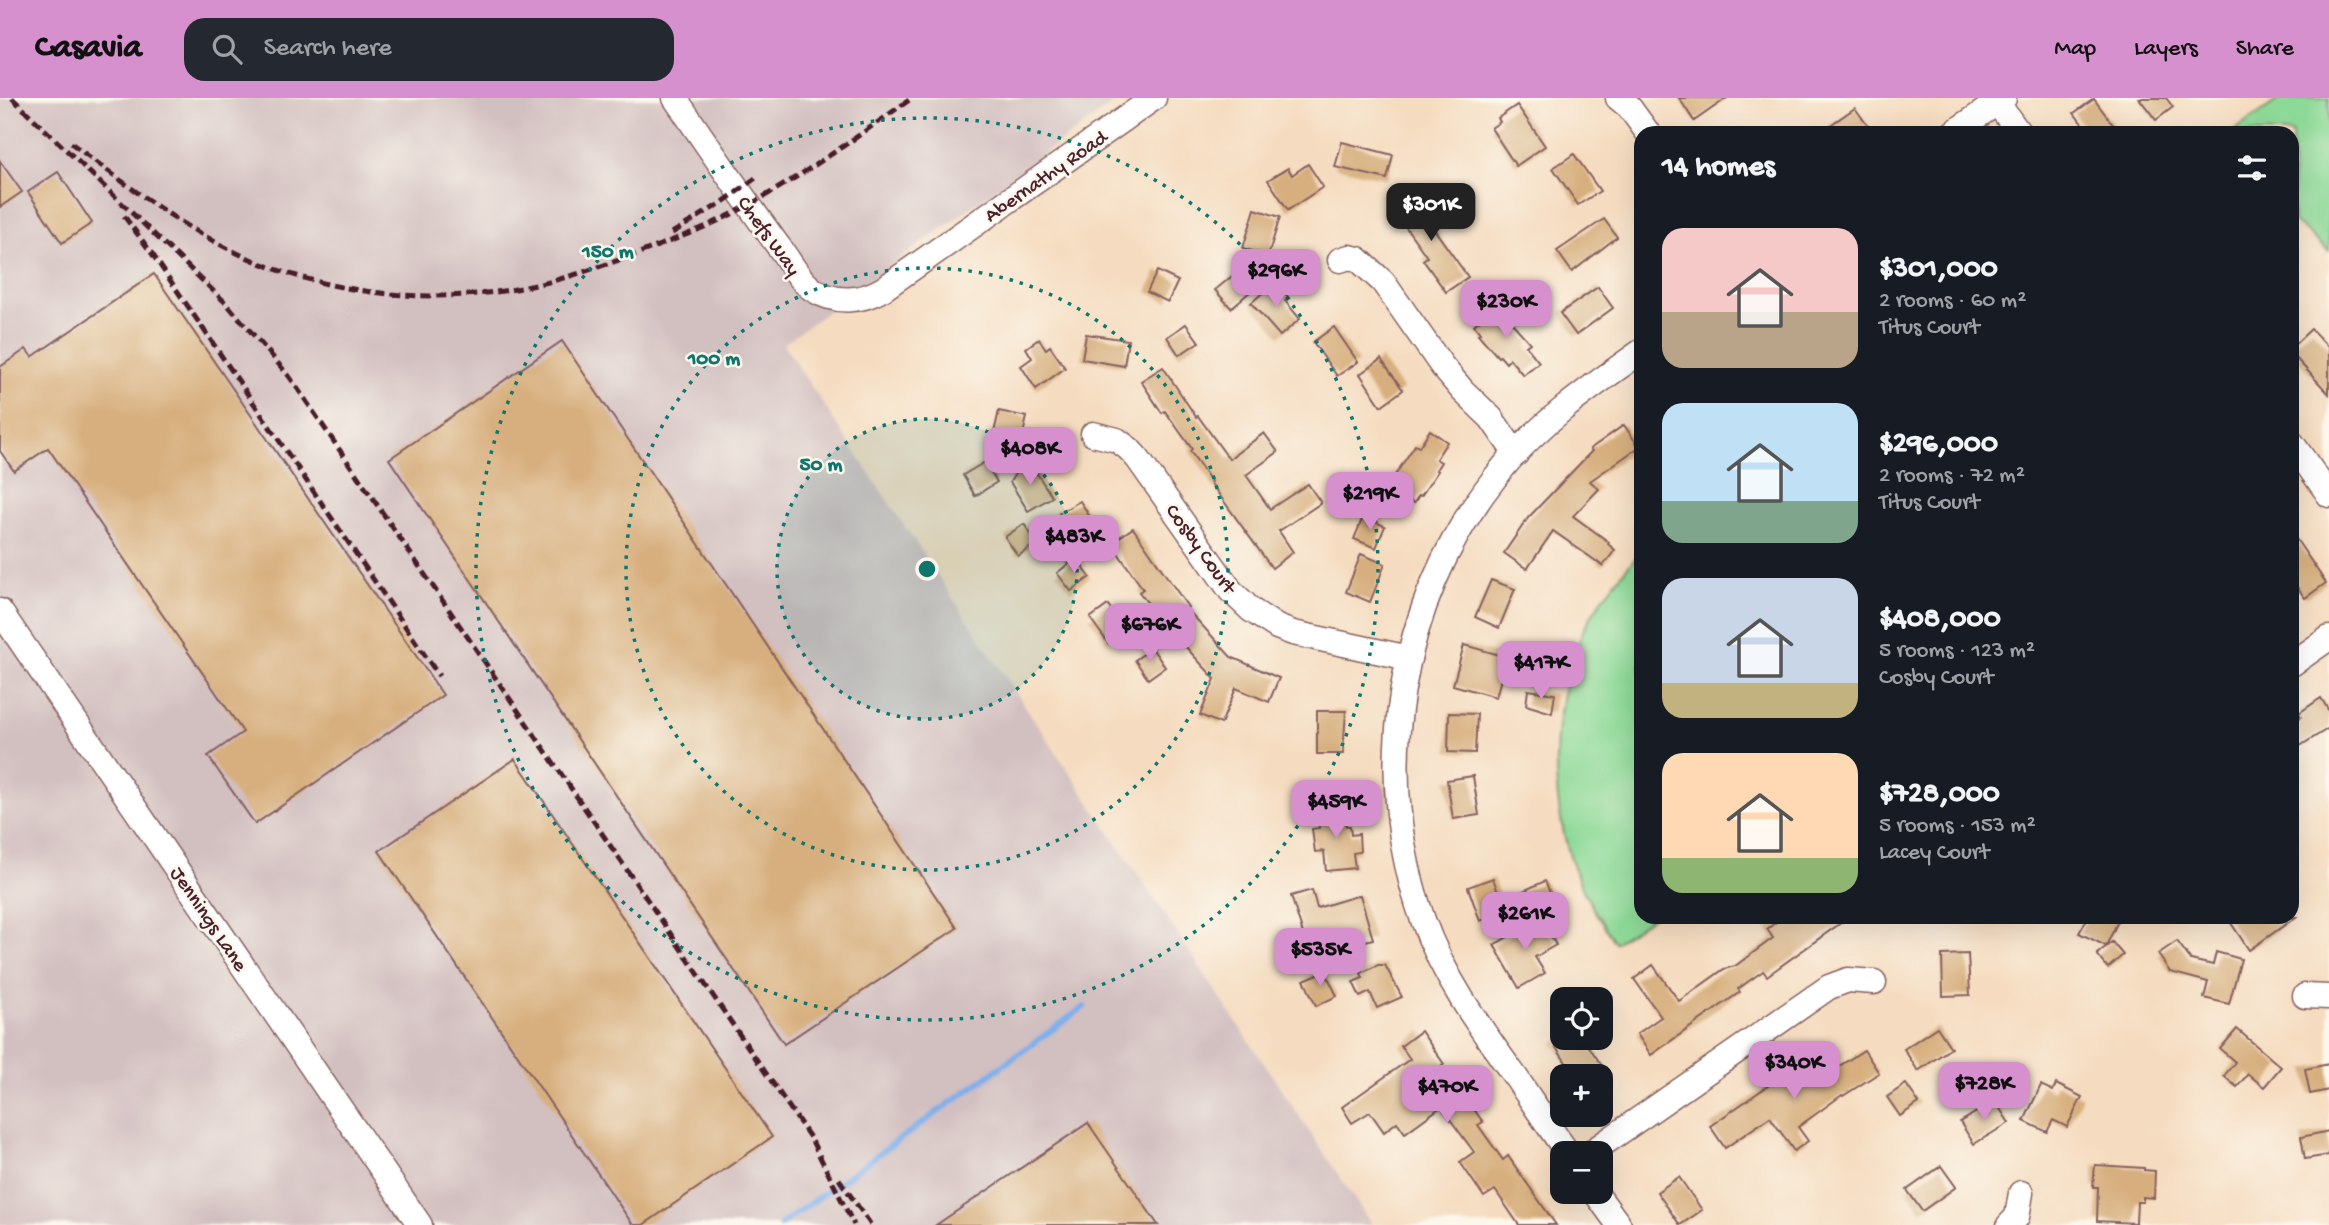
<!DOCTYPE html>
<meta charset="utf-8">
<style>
body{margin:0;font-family:"Gochi Hand",sans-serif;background:#242831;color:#f1f3f6;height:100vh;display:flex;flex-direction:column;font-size:26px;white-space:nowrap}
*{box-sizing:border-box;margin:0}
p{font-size:23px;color:#9ea1a6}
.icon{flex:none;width:38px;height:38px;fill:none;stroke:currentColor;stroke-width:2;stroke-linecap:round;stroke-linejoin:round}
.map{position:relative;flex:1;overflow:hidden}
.drawer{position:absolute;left:1634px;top:28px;width:665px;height:798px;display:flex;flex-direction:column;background:#171b24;border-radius:21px;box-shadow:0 7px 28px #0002}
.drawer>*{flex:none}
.controls{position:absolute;left:1550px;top:889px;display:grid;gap:14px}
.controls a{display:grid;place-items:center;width:63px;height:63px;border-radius:14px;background:#171b24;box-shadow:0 7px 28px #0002;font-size:35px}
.price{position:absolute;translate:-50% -60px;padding:0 16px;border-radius:14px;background:#d690ce;color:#111;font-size:23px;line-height:46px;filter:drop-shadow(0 2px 4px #0008)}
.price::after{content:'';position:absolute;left:50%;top:42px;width:21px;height:16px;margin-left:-10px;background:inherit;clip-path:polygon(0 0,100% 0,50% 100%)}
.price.on{background:#222;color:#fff}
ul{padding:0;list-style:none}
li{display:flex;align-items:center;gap:21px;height:175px;padding:0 28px}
li span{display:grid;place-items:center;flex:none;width:196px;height:140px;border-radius:21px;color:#555}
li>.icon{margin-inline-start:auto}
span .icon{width:84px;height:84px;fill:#fffc;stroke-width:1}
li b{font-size:30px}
h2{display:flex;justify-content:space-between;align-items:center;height:84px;padding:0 28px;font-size:30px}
header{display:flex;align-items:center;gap:42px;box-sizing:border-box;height:98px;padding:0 35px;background:#d690ce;color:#111}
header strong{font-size:33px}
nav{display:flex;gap:38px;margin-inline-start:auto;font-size:24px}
.search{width:490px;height:63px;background:#242831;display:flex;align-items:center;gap:18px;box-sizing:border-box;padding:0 24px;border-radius:21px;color:#9ea1a6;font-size:26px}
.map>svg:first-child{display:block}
.industrial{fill:#d2bfc0}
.green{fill:#8dd997;stroke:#6c7c61;stroke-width:2}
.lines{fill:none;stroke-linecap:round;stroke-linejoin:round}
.stream{stroke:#7fafea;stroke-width:6}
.building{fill:#d7af7e}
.minor-casing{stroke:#86615f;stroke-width:27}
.minor{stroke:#fff;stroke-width:24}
.rail{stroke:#4a1f2b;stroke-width:5;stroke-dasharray:10 5;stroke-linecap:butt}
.ring{fill:none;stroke:#0f766e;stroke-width:3.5;stroke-dasharray:3.5 7}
.labels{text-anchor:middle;stroke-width:5;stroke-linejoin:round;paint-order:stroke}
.street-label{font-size:21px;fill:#4a1f2b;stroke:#fbf7ec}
.centre{fill:#0f766e;stroke:#fbf7ec;stroke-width:3.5}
.ring-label{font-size:21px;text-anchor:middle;font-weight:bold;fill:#0f766e;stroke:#fbf7ec;stroke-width:5;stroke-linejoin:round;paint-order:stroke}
</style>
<header>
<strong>Casavia</strong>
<div class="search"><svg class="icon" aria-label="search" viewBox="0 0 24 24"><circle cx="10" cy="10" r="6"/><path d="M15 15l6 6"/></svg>Search here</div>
<nav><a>Map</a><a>Layers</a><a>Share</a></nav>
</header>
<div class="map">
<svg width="2329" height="1127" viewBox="0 0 2329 1127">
<rect width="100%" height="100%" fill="#fbf7ec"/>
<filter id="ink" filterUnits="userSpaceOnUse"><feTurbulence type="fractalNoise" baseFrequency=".0143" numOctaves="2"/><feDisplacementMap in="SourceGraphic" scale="14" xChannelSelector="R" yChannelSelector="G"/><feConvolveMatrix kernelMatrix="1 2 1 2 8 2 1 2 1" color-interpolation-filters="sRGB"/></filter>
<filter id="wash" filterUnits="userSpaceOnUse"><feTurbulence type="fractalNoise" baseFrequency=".00686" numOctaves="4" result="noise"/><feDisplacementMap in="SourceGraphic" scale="28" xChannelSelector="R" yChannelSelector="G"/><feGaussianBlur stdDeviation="1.57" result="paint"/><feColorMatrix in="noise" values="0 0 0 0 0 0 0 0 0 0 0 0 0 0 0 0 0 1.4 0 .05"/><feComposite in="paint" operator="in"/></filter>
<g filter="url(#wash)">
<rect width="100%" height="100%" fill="#f5dcc0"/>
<!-- industrial -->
<path class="industrial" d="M 0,0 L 1121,0 L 783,246 L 1372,1127 L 0,1127 Z"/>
<!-- green -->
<g class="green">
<path d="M 2281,0 L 2329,0 L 2329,153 L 2293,123 L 2292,35 L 2231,35 Z"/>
<path d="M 1641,454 L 1642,819 L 1653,819 L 1615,845 C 1603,826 1589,806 1580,785 C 1552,718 1549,646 1568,576 C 1573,561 1577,545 1584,531 C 1599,502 1620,477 1641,454 Z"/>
</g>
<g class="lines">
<!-- stream -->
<path class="stream" d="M 780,1127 L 1084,909"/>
</g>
<g id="blocks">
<!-- building -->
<g class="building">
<path d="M 1679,0 L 1727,0 L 1694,23 Z"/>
<path d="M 2139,0 L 2166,0 L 2173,9 L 2156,22 Z"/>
<path d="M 2094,1 L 2119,35 L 2089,35 L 2074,15 Z"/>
<path d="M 1517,7 L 1545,48 L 1516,68 L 1491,30 L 1500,24 L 1498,20 Z"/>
<path d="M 1855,10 L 1873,35 L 1819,35 Z"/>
<path d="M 1342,44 L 1393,57 L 1387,81 L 1335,69 Z"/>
<path d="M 1574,56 L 1600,93 L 1578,107 L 1553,70 Z"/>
<path d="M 0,63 L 22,94 L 0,109 Z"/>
<path d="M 1308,66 L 1323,89 L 1288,112 L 1268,82 L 1288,70 L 1292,77 Z"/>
<path d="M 58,74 L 92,125 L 62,145 L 28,94 Z"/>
<path d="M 1415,96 L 1438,129 L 1434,131 L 1468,179 L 1446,194 L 1423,162 L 1427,159 L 1393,111 Z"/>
<path d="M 1255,111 L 1280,119 L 1268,158 L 1243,150 Z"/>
<path d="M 1604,121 L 1617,139 L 1572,174 L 1557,153 Z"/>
<path d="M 1157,173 L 1178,183 L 1168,204 L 1147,194 Z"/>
<path d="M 1236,175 L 1251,193 L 1231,210 L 1215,192 Z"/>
<path d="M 154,176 L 443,597 L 255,726 L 208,658 L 243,634 L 48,350 L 14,373 L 0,353 L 0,269 L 26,251 L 32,259 Z"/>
<path d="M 1275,184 L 1289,200 L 1285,203 L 1300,221 L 1280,238 L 1251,205 Z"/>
<path d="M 1598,189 L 1613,210 L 1576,237 L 1560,215 Z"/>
<path d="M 1497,208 L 1530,245 L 1526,248 L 1539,264 L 1523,277 L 1510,261 L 1506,265 L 1500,258 L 1498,259 L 1478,236 L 1480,235 L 1474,227 Z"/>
<path d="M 1186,226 L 1199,244 L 1179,257 L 1167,239 Z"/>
<path d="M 1334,229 L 1358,264 L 1337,278 L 1313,244 Z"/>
<path d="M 2311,231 L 2329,250 L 2329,296 L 2292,256 L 2292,249 Z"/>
<path d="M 1086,236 L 1128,242 L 1124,268 L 1082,261 Z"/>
<path d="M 1039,241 L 1046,251 L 1050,248 L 1065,270 L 1036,291 L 1021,268 L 1032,260 L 1026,250 Z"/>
<path d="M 562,243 L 957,830 L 784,946 L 389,361 Z"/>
<path d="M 1381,261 L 1403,292 L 1381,308 L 1360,276 Z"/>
<path d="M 1163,269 L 1196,319 L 1198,318 L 1229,361 L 1264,335 L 1278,354 L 1246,377 L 1270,411 L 1308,386 L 1321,405 L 1279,433 L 1293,454 L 1272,470 L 1210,384 L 1211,383 L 1190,353 L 1192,351 L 1165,313 L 1162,315 L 1141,283 Z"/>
<path d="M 999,313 L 1027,319 L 1020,349 L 992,343 Z"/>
<path d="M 1624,327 L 1639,349 L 1590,383 L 1599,391 L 1573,418 L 1609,444 L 1608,446 L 1615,452 L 1603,468 L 1553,433 L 1527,471 L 1504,455 L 1528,420 L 1592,353 L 1590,351 Z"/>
<path d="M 1430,332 L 1447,344 L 1436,361 L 1441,364 L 1436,372 L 1438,373 L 1421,398 L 1419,397 L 1414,405 L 1388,388 L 1415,347 L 1419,349 Z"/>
<path d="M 1029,363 L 1052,399 L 1028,413 L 1010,384 L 1019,369 Z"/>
<path d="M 985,364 L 997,384 L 975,398 L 963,377 Z"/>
<path d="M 1080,403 L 1101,437 L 1081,450 L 1059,415 Z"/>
<path d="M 1363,419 L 1385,428 L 1376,450 L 1354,441 Z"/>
<path d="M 1024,426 L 1037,445 L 1018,458 L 1005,439 Z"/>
<path d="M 1133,430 L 1188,509 L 1186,510 L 1231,559 L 1279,580 L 1269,604 L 1236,590 L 1221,626 L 1200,617 L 1215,581 L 1163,524 L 1139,494 L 1143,491 L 1111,445 Z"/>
<path d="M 2292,435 L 2326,485 L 2305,500 L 2292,482 Z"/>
<path d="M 1361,456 L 1385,466 L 1370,504 L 1346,494 Z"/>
<path d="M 1076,460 L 1090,479 L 1071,493 L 1057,475 Z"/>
<path d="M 1491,482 L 1515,491 L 1499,530 L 1475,519 Z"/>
<path d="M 1108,507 L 1126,532 L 1108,545 L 1090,520 Z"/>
<path d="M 1464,547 L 1507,559 L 1496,599 L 1453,587 Z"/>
<path d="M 1152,550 L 1165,569 L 1148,581 L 1135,562 Z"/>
<path d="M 1528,592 L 1555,596 L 1552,615 L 1526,607 Z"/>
<path d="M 2321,600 L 2329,613 L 2329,630 L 2292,653 L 2292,625 L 2301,619 L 2299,615 Z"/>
<path d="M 1317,613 L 1346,613 L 1343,656 L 1317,656 Z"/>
<path d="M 1449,615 L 1477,616 L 1475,655 L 1448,654 Z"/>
<path d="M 515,661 L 772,1039 L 643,1127 L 633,1127 L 379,753 Z"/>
<path d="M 1473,678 L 1479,717 L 1453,721 L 1447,682 Z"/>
<path d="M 1345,710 L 1346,728 L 1350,728 L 1351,737 L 1359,736 L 1360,754 L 1353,755 L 1355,770 L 1326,773 L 1324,753 L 1315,754 L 1312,731 L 1319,730 L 1318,713 Z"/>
<path d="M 1493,780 L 1501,803 L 1545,783 L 1551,797 L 1480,823 L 1468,789 Z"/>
<path d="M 1312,792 L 1317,810 L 1360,797 L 1373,841 L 1339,850 L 1335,837 L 1306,845 L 1291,798 Z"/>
<path d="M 1783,819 L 1849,819 L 1767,878 L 1763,873 L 1738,891 L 1740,894 L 1651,957 L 1637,936 L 1661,919 L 1634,881 L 1653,867 L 1679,903 L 1724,871 L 1735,868 L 1773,840 L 1767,831 Z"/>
<path d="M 2088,819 L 2120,819 L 2106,848 L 2079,835 Z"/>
<path d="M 2227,819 L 2296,819 L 2249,852 Z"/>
<path d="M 1540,820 L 1556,847 L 1535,859 L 1545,875 L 1519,890 L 1494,847 Z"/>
<path d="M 2177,843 L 2191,862 L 2213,867 L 2216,854 L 2241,861 L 2229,906 L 2204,900 L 2208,884 L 2170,874 L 2158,856 Z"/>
<path d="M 2112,844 L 2123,857 L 2108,870 L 2097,856 Z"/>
<path d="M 1968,856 L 1970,897 L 1943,898 L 1942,857 Z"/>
<path d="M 1378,867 L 1385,867 L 1402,899 L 1377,910 L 1370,894 L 1360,899 L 1353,884 L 1363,880 L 1361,875 Z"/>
<path d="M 1325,873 L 1337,898 L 1316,908 L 1304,882 Z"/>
<path d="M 1937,929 L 1951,950 L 1918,973 L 1904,951 Z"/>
<path d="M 2237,931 L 2281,969 L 2264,989 L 2248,976 L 2237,989 L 2224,978 L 2235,964 L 2220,951 Z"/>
<path d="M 1421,933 L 1444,966 L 1442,967 L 1483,1024 L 1478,1027 L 1503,1062 L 1508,1058 L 1556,1127 L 1519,1127 L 1495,1092 L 1484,1099 L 1460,1064 L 1474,1054 L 1441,1009 L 1405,1035 L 1397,1024 L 1384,1034 L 1370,1014 L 1352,1025 L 1342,1009 L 1410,961 L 1401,948 Z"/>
<path d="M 1561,940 L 1583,940 L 1609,978 L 1575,978 L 1553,945 Z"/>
<path d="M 1864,952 L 1879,975 L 1843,998 L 1842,997 L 1798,1029 L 1808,1043 L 1794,1053 L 1770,1019 L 1725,1050 L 1710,1028 L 1801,965 L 1815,984 Z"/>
<path d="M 2329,966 L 2329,992 L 2310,996 L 2305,971 Z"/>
<path d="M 1906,986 L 1919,1005 L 1900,1018 L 1887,999 Z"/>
<path d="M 2056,986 L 2082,999 L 2067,1029 L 2053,1022 L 2047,1034 L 2024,1023 L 2041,987 L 2053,993 Z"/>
<path d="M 1995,1003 L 2009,1025 L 1974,1046 L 1960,1024 Z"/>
<path d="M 1088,1025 L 1158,1127 L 936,1127 Z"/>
<path d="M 2329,1033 L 2329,1057 L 2305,1061 L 2301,1039 Z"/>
<path d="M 2095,1067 L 2144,1070 L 2144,1072 L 2155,1073 L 2154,1100 L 2143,1099 L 2143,1104 L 2137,1104 L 2136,1125 L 2097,1123 L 2098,1089 L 2093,1089 Z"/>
<path d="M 1941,1068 L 1956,1089 L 1922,1113 L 1907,1092 Z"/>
<path d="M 1679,1079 L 1702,1112 L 1680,1127 L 1657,1094 Z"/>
</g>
</g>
</g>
<g filter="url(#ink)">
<use href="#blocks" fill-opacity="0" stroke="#86615f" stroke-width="2"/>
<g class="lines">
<!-- minor casing -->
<g class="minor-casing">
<g id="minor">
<path d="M 675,0 C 709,50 743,100 779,149 C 790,163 798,181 812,191 C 835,206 861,204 883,191 L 1154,0"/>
<path d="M 1618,0 L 1629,9 L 1648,35"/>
<path d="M 1994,0 L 2019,35"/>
<path d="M 1953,35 L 2004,0"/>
<path d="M 1340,162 L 1349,159 L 1358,161 L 1383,184 L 1442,268 L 1463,293 L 1491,320 L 1516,356"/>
<path d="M 1093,336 L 1117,342 L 1129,351 L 1138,361 L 1231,493 L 1251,512 L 1277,529 L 1293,535 L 1409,560"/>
<path d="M 2292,345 L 2329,397"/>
<path d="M 0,513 L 420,1127"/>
<path d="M 2292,566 L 2329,540"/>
<path d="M 2305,898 L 2329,899"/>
<path d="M 1568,1055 C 1550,1031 1534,1006 1517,981 C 1481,931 1444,881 1423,822 C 1370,675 1398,504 1494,381 C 1533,329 1589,290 1642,253"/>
<path d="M 1590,1055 L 1829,889 L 1848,882 L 1874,884"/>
<path d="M 1595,1094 L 1619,1127"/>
<path d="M 2009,1127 L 2017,1119 L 2021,1095"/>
</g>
</g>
<!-- minor -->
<use href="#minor" class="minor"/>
<!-- rail -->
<g class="rail">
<path d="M 12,0 L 227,206 L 289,278 L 798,1022 L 811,1041 L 854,1127"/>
<path d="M 71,45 C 120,82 170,121 225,149 C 320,198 436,210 540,186 C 571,179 601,168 631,158 C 666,145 701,132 734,115 C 797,82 854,41 912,0"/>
<path d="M 124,118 L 153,157 L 439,578"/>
<path d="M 672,135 L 723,104 L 757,79"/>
<path d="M 839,1081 L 871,1127"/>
</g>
</g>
</g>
<!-- distance rings -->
<circle cx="927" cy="471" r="150" fill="#0f766e" fill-opacity=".12"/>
<g class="ring">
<circle cx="927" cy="471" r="150"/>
<circle cx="927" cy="471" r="301"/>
<circle cx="927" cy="471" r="451"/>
</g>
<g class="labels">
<!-- street labels -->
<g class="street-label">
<text transform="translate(1045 77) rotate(-35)" y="7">Abernathy Road</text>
<text transform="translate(770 137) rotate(54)" y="7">Chefs Way</text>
<text transform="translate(1202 450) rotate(54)" y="7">Cosby Court</text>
<text transform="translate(210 820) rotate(56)" y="7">Jennings Lane</text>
</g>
</g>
<circle cx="927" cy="471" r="10" class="centre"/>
<g class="ring-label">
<text x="608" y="159">150 m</text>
<text x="714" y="266">100 m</text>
<text x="821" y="372">50 m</text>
</g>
</svg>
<div class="controls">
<a><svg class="icon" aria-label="locate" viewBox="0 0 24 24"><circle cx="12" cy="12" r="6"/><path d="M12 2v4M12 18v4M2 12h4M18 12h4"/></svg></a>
<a>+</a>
<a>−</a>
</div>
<b class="price on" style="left:1431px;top:145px">$301K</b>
<b class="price" style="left:1276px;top:211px">$296K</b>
<b class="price" style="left:1506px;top:242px">$230K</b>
<b class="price" style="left:1030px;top:389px">$408K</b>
<b class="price" style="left:1370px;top:434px">$219K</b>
<b class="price" style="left:1074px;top:477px">$483K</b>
<b class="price" style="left:1150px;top:565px">$676K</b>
<b class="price" style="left:1541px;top:603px">$417K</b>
<b class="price" style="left:1336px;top:742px">$459K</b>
<b class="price" style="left:1525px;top:854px">$261K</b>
<b class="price" style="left:1320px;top:890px">$535K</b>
<b class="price" style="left:1794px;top:1003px">$340K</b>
<b class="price" style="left:1984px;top:1024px">$728K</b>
<b class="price" style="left:1447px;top:1027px">$470K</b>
<section class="drawer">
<h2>14 homes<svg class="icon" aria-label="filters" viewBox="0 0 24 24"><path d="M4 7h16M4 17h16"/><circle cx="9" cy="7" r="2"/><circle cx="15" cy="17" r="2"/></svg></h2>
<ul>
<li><span style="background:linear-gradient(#f6c9c9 60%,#b9a48a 0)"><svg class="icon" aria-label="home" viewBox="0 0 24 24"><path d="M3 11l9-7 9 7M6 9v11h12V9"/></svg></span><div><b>$301,000</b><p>2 rooms · 60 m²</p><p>Titus Court</p></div></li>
<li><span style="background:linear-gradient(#bfe0f5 70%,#7fa58c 0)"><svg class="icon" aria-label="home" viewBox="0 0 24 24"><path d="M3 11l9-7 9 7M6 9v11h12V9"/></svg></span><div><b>$296,000</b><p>2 rooms · 72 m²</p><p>Titus Court</p></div></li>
<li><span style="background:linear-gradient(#c9d6e8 75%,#c2b280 0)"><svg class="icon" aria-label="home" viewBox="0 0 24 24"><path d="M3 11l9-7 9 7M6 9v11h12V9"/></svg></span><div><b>$408,000</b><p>5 rooms · 123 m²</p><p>Cosby Court</p></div></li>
<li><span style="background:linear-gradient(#ffd9b3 75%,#8fb573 0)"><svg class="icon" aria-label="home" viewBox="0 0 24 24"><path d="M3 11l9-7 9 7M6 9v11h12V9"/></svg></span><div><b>$728,000</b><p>5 rooms · 153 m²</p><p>Lacey Court</p></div></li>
</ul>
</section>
</div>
